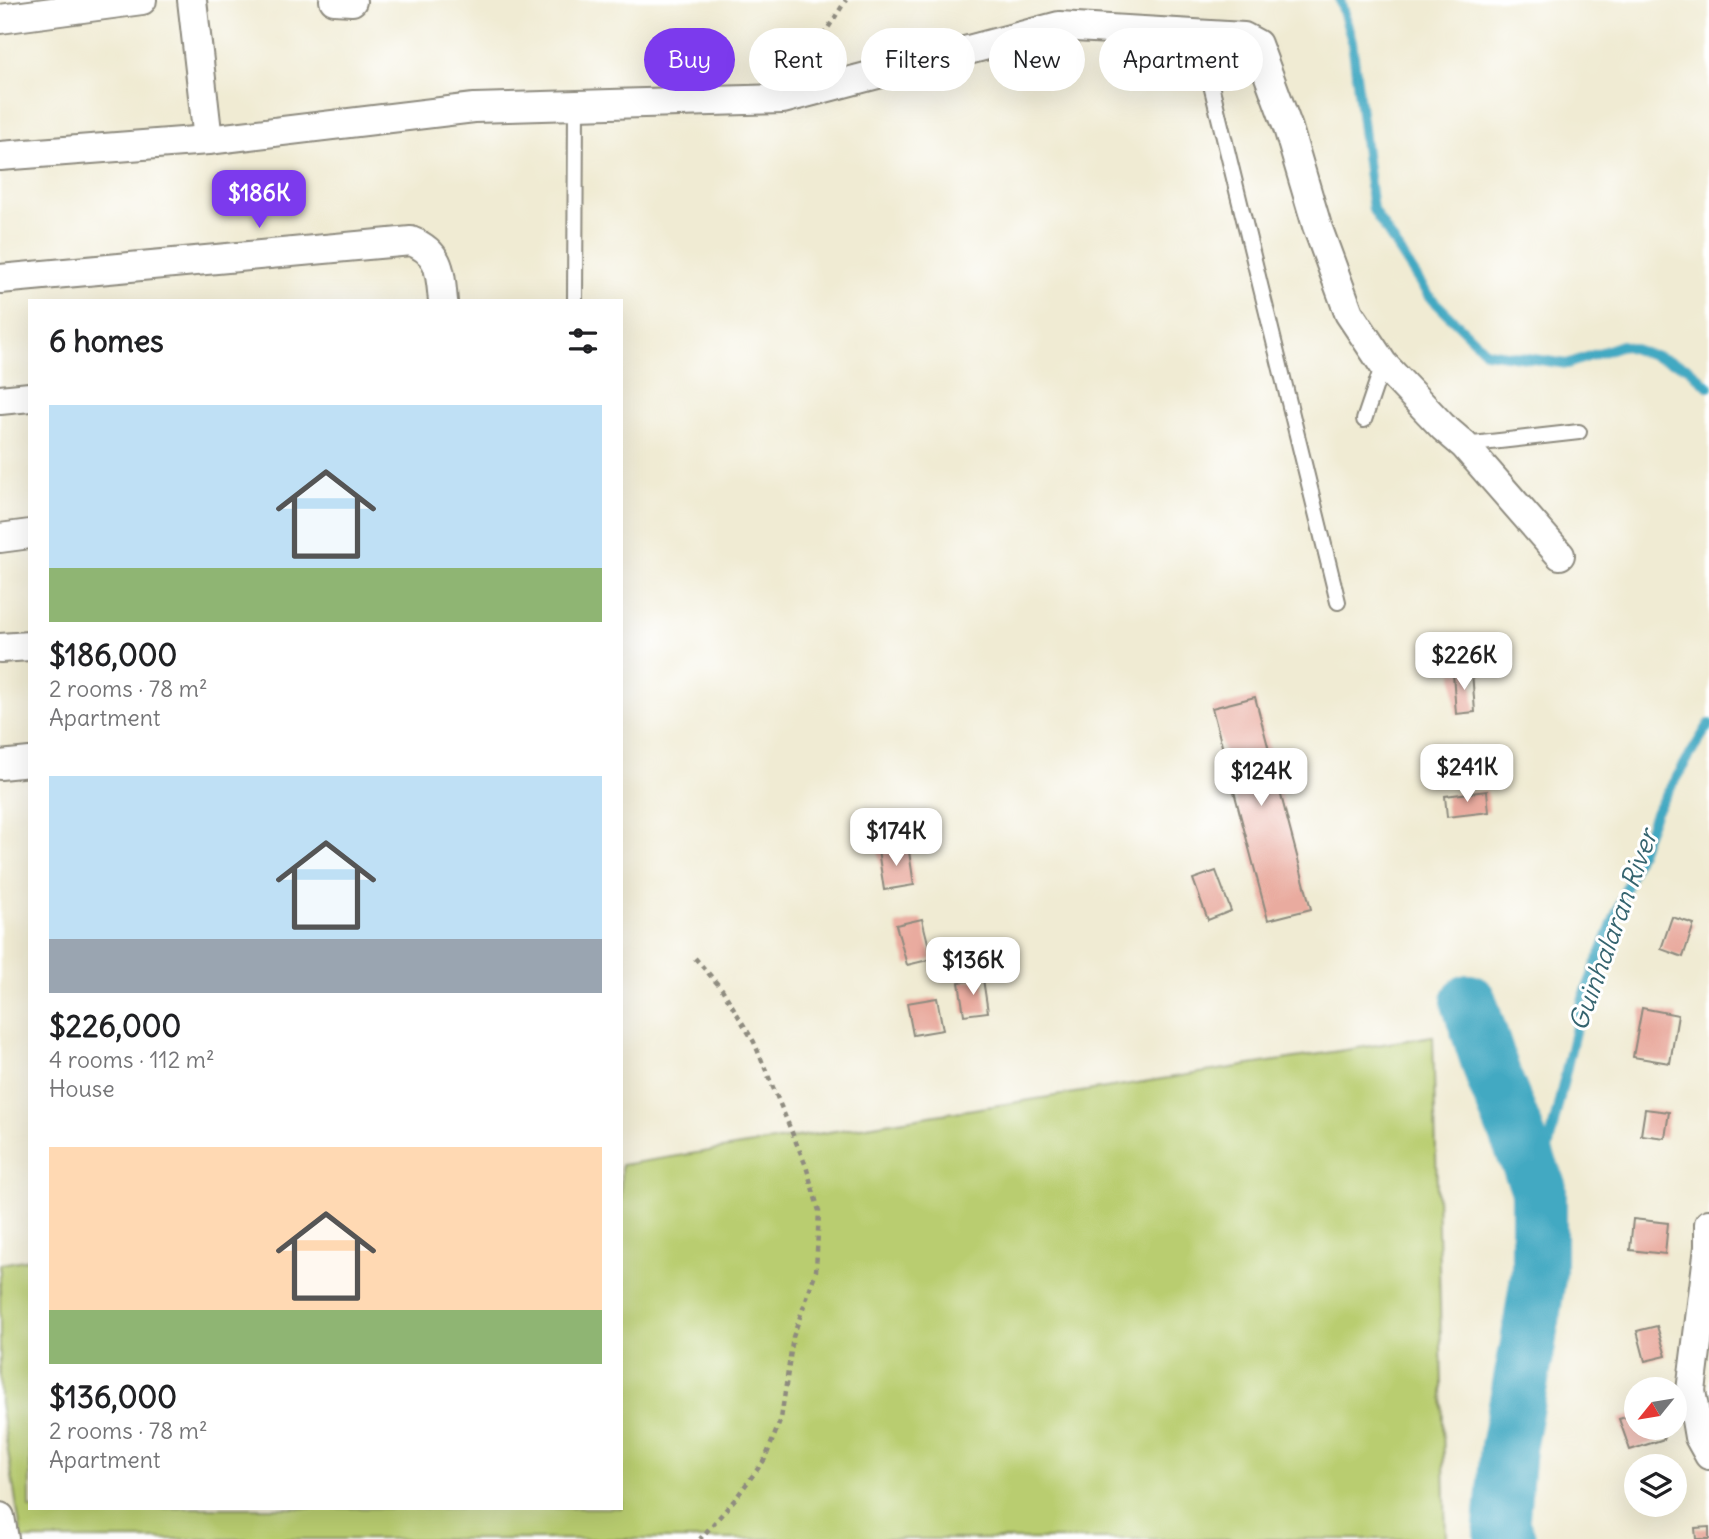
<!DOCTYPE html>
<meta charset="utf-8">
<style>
body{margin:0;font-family:Delius,sans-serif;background:#f6f6f6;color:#202124;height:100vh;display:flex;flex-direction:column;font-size:26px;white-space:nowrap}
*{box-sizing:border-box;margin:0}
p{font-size:23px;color:#757577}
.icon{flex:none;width:38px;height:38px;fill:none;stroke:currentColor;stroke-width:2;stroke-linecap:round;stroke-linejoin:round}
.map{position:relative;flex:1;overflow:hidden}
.panel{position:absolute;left:28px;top:299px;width:595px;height:1211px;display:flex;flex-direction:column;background:#fff;border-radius:0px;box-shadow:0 7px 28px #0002}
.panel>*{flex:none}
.top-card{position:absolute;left:644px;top:28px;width:665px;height:63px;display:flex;gap:14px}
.needle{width:46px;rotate:240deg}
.fabs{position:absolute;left:1624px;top:1377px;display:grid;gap:14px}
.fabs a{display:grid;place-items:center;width:63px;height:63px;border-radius:50%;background:#fff;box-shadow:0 7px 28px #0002;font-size:35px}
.price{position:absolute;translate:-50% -60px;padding:0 16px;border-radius:14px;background:#fff;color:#222;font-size:23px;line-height:46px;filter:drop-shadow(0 2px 4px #0008)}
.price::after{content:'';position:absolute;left:50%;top:42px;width:21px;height:16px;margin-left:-10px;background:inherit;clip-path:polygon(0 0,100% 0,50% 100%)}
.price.selected{background:#7c3aed;color:#fff}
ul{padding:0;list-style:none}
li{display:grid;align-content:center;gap:14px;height:371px;padding:0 21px}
li span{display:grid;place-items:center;height:217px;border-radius:0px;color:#555}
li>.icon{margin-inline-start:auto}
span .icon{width:126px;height:126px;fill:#fffc;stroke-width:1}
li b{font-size:30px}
h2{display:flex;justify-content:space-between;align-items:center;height:84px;padding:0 21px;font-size:30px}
.tag{padding:0 24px;border-radius:32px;background:#fff;box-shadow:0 7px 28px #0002;font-size:24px;line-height:63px}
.tag.selected{background:#7c3aed;color:#fff}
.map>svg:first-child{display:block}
.green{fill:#b9cd70;stroke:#727c4e;stroke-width:2}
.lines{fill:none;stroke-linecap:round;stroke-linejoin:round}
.stream{stroke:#42a9c2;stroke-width:10}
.river{stroke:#42a9c2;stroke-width:56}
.building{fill:#e9ab9f}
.lane-casing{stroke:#8e8b7f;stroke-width:18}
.street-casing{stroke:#8e8b7f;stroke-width:32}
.path{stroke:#8e8b7f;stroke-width:4.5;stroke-dasharray:5 5;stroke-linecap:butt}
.lane{stroke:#fff;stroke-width:14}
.street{stroke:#fff;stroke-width:28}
.labels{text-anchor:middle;stroke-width:6;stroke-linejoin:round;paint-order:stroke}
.water-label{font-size:26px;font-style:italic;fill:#35646f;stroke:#fff}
</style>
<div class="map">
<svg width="1709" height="1539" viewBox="0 0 1709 1539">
<rect width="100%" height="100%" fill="#fff"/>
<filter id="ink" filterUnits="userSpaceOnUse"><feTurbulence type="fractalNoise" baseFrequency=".0143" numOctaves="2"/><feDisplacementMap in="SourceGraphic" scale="14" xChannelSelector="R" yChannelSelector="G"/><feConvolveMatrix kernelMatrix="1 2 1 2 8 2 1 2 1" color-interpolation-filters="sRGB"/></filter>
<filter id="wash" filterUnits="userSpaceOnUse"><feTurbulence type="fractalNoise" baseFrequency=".00686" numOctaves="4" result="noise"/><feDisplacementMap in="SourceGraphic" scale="28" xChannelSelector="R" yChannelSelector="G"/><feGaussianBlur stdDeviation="1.57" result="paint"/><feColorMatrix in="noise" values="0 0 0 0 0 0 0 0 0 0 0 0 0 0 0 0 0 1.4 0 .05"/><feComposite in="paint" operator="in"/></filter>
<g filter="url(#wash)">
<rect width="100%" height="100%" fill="#f0ebd3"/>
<!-- green -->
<path class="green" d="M 1433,1036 L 1446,1539 L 22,1539 L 0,1402 L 0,1264 L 30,1259 L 30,1508 L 621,1508 L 621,1165 Z"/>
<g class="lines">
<!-- stream -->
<g class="stream">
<path d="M 1340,0 L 1352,41 L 1373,210 L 1428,295 L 1486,352 L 1567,364 L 1622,345 L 1687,367 L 1709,387"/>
<path d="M 1539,1189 L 1582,1001 L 1656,811 L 1709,724"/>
</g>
<!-- river -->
<path class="river" d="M 1469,1002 L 1494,1078 L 1539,1189 L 1539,1271 L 1528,1344 L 1508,1447 L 1501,1528 L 1508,1539"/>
</g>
<g id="blocks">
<!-- building -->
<g class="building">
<path d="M 1472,671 L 1475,712 L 1456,714 L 1453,673 Z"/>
<path d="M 1255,697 L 1311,909 L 1268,920 L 1212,708 Z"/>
<path d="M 1487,791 L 1489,812 L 1447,817 L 1445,796 Z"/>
<path d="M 908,845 L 914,885 L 884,890 L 878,850 Z"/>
<path d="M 1216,871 L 1231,911 L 1208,920 L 1193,879 Z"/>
<path d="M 1672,917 L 1694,924 L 1683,957 L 1661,949 Z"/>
<path d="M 922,919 L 932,959 L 907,965 L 896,925 Z"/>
<path d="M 983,979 L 988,1012 L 964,1015 L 959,982 Z"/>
<path d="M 937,998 L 943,1030 L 913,1035 L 907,1003 Z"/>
<path d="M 1642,1008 L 1678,1015 L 1670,1063 L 1633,1057 Z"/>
<path d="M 1645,1109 L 1669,1112 L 1665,1138 L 1641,1135 Z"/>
<path d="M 1633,1219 L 1668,1223 L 1665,1254 L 1630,1250 Z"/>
<path d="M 1657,1326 L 1666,1356 L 1645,1361 L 1637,1331 Z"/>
<path d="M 1636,1414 L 1636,1428 L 1660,1428 L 1664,1439 L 1630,1450 L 1619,1419 Z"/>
<path d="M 1709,1527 L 1709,1539 L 1696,1539 L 1695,1528 Z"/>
</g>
</g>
</g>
<g filter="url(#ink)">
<use href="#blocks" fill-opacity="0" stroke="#8e8b7f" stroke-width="2"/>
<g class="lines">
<!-- lane casing -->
<g class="lane-casing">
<g id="lane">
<path d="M 1199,36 L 1338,602"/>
<path d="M 575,301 L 576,105"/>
<path d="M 1364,420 L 1383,364"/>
<path d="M 1464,445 L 1579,432"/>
</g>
</g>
<!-- street casing -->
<g class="street-casing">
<g id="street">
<path d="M 192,0 L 208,140"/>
<path d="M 334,0 L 352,1"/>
<path d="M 0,19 L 142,0"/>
<path d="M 0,156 L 208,140 L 474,108 L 783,99 L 1059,26 L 1244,37 L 1257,44 L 1288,128 L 1317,226 L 1349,313 L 1383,364 L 1443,427 L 1464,445 L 1560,555"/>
<path d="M 0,279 L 411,241 C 441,253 440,272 443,301"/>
<path d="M 0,400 L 30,397"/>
<path d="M 0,538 L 30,534"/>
<path d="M 0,648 L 30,646"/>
<path d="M 0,765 L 30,762"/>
<path d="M 1709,1224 L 1709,1247 L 1691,1391 L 1699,1437 L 1709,1455"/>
<path d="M 0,1517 L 4,1539"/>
</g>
</g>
<!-- path -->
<g class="path">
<path d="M 807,61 L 846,0"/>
<path d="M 695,958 L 722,989 L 754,1042 L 806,1166 L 819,1211 L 816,1271 L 793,1337 L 781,1419 L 765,1459 L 736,1498 L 700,1539"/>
</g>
<!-- lane -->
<use href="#lane" class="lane"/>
<!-- street -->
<use href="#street" class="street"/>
</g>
</g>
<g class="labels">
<!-- water labels -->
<g class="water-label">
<text transform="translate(1613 930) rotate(-70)" y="9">Guinhalaran River</text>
</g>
</g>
</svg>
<div class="fabs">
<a><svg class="needle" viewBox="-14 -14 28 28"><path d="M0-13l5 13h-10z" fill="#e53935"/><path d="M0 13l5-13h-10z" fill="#757577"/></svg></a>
<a><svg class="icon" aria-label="layers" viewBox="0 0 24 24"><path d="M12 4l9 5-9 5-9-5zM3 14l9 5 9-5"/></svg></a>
</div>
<b class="price selected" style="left:259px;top:230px">$186K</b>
<b class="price" style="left:1464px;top:692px">$226K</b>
<b class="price" style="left:1467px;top:804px">$241K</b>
<b class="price" style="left:1261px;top:808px">$124K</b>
<b class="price" style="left:896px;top:868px">$174K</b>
<b class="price" style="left:973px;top:997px">$136K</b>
<div class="top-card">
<a class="tag selected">Buy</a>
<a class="tag">Rent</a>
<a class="tag">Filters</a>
<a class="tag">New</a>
<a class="tag">Apartment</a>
</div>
<section class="panel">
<h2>6 homes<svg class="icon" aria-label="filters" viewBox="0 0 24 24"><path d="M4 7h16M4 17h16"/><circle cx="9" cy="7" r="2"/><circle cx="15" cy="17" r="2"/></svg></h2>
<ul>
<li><span style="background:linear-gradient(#bfe0f5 75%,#8fb573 0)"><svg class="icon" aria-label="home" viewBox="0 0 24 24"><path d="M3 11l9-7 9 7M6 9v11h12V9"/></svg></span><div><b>$186,000</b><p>2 rooms · 78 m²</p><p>Apartment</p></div></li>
<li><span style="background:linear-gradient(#bfe0f5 75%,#9aa5b1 0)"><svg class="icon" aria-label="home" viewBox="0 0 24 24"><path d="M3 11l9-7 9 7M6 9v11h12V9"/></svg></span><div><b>$226,000</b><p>4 rooms · 112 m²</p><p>House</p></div></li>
<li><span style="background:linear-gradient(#ffd9b3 75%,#8fb573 0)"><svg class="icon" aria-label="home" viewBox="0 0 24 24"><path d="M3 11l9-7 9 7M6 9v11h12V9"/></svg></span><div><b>$136,000</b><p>2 rooms · 78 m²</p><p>Apartment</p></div></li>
</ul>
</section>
</div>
